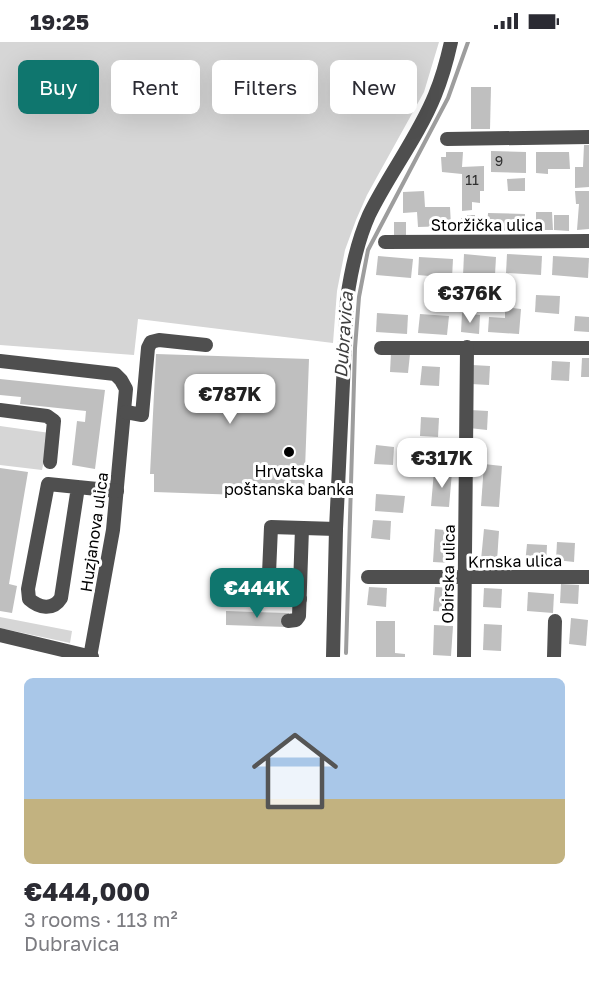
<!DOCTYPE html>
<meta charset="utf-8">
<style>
body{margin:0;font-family:"Golos Text",sans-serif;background:#f2f2f3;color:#2b2b33;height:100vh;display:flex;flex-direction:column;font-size:22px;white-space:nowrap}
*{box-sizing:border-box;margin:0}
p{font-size:20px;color:#7c7c81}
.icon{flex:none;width:33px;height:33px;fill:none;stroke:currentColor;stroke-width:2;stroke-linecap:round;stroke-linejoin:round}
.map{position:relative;height:615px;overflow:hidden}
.details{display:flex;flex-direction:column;background:#fff;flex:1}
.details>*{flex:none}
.banner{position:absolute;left:18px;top:18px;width:554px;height:54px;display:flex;gap:12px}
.price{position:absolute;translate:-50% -51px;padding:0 14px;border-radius:12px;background:#fff;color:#222;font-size:20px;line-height:39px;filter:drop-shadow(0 2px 3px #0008)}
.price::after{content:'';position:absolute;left:50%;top:36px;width:18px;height:14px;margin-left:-9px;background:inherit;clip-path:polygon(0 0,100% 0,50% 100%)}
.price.on{background:#0f766e;color:#fff}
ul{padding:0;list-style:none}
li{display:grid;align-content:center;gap:12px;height:318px;padding:0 24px}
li+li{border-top:2px solid #e1e1e2}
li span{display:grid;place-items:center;height:186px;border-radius:9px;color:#555}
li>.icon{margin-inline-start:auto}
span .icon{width:108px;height:108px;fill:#fffc;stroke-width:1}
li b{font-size:26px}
.tag{padding:0 21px;border-radius:9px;background:#fff;box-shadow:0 6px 24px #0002;font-size:21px;line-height:54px}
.tag.on{background:#0f766e;color:#fff}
.status{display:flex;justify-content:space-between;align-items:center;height:42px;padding:0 30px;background:#fff;direction:ltr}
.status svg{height:16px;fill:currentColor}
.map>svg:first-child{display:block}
.green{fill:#d6d6d6}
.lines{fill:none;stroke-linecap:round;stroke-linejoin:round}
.stream{stroke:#9d9d9d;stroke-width:4}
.building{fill:#bfbfbf}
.minor{stroke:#4f4f4f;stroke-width:14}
.poi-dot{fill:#000;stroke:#fff;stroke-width:2}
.labels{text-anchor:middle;stroke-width:6;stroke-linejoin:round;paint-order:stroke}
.number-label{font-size:14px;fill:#303030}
.street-label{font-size:16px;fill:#000;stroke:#fff}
.poi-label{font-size:16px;fill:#000;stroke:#fff}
.water-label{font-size:18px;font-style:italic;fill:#3e3e3e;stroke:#fff}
</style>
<div class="status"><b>19:25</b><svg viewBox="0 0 49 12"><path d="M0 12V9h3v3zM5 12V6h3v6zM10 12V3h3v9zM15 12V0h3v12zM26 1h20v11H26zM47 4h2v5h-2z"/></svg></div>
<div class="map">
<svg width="589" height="615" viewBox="0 0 589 615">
<rect width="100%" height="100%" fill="#fff"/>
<!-- green -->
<g class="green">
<path d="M 0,0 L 439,0 L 424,50 L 367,153 L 356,178 L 345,208 L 337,249 L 333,301 L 138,277 L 134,313 L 0,303 Z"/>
<path d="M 0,384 L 50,391 L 42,428 L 0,423 Z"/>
<path d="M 0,575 L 72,589 L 70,601 L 0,586 Z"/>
</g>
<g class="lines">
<!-- stream -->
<path class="stream" d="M 346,611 L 355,306 L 359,255 L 368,208 L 448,56 L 468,0"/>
</g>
<!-- building -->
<g class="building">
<path d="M 471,45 L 491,45 L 490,87 L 471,87 Z"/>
<path d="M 584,103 L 589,103 L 589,145 L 575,146 L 575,125 L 583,125 Z"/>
<path d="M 491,109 L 526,110 L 526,131 L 491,130 Z"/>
<path d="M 446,110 L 463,110 L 462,125 L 484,124 L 484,149 L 480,149 L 480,161 L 472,160 L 472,168 L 462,169 L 462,132 L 442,130 L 441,115 L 446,115 Z"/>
<path d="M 536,110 L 569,110 L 570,127 L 548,127 L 548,132 L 536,131 Z"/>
<path d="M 525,136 L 525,149 L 508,149 L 507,137 Z"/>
<path d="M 424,149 L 425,165 L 450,165 L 451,184 L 418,185 L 417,170 L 403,171 L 403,150 Z"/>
<path d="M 575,149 L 589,149 L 589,187 L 577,188 L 579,162 L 576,162 Z"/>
<path d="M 536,170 L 552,170 L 553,188 L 536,188 Z"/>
<path d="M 488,171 L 525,172 L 524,186 L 522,186 L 522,188 L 487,189 Z"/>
<path d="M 467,173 L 475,173 L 475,177 L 479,177 L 479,187 L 462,188 L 461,176 L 467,177 Z"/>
<path d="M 554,173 L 569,173 L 569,189 L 554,188 Z"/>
<rect x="394" y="180" width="12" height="14"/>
<path d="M 464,212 L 496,215 L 495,233 L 463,234 Z"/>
<path d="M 507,212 L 542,214 L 541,233 L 506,231 Z"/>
<path d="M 378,214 L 413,217 L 411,236 L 376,233 Z"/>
<path d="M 553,214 L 589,216 L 588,236 L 552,233 Z"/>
<path d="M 419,215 L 453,217 L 452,236 L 418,233 Z"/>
<path d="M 536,253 L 560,254 L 559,272 L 535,270 Z"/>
<path d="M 505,265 L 521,267 L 519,292 L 488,290 L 489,275 L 505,276 Z"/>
<path d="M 377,271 L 408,273 L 407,292 L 376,290 Z"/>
<path d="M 462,271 L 480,273 L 479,292 L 461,290 Z"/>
<path d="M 420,272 L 449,274 L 447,293 L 418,291 Z"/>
<path d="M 575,274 L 589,275 L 589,290 L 574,289 Z"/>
<path d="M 391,311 L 410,312 L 408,331 L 390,330 Z"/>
<path d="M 156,312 L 309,317 L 304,455 L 154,450 L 154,432 L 150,432 Z"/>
<path d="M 582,316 L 589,316 L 589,335 L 581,335 Z"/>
<path d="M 552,319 L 570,320 L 569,339 L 551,338 Z"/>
<path d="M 472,323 L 490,324 L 489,343 L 471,342 Z"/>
<path d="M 422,324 L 440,325 L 439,344 L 420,343 Z"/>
<path d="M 0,337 L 105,348 L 95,427 L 72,423 L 77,379 L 85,380 L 86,369 L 20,362 L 21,355 L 0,353 Z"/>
<path d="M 470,368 L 488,369 L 487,388 L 469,386 Z"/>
<path d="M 421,375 L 439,376 L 438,395 L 420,394 Z"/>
<path d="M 376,403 L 394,405 L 393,423 L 374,422 Z"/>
<path d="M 484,422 L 502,424 L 499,465 L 481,464 Z"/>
<path d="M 0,426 L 28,430 L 9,542 L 17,544 L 12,571 L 0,569 Z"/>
<path d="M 434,429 L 452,430 L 449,465 L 431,464 Z"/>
<path d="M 376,452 L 405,454 L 403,471 L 375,469 Z"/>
<path d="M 373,478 L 391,479 L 390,498 L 371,496 Z"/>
<path d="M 435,487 L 453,489 L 451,521 L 433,520 Z"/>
<path d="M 484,487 L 499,489 L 497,519 L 481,518 Z"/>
<path d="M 557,500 L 575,501 L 574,520 L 556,518 Z"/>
<path d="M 527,502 L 547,503 L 546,523 L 525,522 Z"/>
<path d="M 561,542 L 579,543 L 578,562 L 560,561 Z"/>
<path d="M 369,545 L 387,546 L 386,565 L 367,563 Z"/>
<path d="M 435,545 L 453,546 L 451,570 L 433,569 Z"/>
<path d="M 484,546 L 502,547 L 501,566 L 483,565 Z"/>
<path d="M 528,550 L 554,552 L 553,571 L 527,569 Z"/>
<path d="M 226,569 L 289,571 L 288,585 L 226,583 Z"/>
<path d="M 571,576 L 588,578 L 586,604 L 569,602 Z"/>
<path d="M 376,579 L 395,579 L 395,611 L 405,612 L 405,615 L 376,615 Z"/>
<path d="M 484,582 L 502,583 L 501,609 L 483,608 Z"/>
<path d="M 434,583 L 453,584 L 451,614 L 433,613 Z"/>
</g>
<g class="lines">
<!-- minor -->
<g class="minor">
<path d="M 447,97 L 589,95"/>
<path d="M 385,200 L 589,199"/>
<path d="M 381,306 L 589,306"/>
<path d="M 0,319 L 115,332 L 121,338 L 126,347 L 113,488 L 90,615"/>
<path d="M 0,368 L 47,374 L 54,379 L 50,420"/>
<path d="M 126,370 L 142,373 L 148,306 L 151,300 L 159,298 L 206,303"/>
<path d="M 78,445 L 61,556 C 53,569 39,566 29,557 L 28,547 L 48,442 L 117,449"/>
<path d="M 368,535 L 589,535"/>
<path d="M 300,557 L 268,555 L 271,485 L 336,487"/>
<path d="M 288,579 L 296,578 L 299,574 L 302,486"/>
<path d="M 0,593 L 92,615"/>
<path d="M 333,615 L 336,487 L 347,257 C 351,229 357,200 369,173 C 389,132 418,95 435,53 C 442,36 447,18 451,0"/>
<path d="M 464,615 L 467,305"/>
<path d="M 554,615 L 555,579"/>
</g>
</g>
<!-- markers -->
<circle class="poi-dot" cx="289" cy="410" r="6"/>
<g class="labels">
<!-- number labels -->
<g class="number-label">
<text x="499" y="124">9</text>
<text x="472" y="143">11</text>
</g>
<!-- street labels -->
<g class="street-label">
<text x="487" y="189">Storžička ulica</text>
<text transform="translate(94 490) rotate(-82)" y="6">Huzjanova ulica</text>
<text transform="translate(515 519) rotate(-1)" y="6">Krnska ulica</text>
<text transform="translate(448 532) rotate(-89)" y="6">Obirska ulica</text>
</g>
<!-- poi labels -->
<g class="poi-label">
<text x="289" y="435">Hrvatska<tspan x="289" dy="18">poštanska banka</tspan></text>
</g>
<!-- water labels -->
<g class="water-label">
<text transform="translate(344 293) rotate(-86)" y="6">Dubravica</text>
</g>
</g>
</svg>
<b class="price" style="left:470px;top:282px">€376K</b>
<b class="price" style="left:230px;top:383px">€787K</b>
<b class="price" style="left:442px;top:447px">€317K</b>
<b class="price on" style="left:257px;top:577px">€444K</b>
<div class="banner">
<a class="tag on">Buy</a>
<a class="tag">Rent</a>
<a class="tag">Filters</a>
<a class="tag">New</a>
</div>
</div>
<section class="details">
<ul>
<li><span style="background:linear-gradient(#a9c7e8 65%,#c2b280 0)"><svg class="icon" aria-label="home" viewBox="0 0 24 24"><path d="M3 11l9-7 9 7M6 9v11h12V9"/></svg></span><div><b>€444,000</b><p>3 rooms · 113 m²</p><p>Dubravica</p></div></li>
</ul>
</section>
